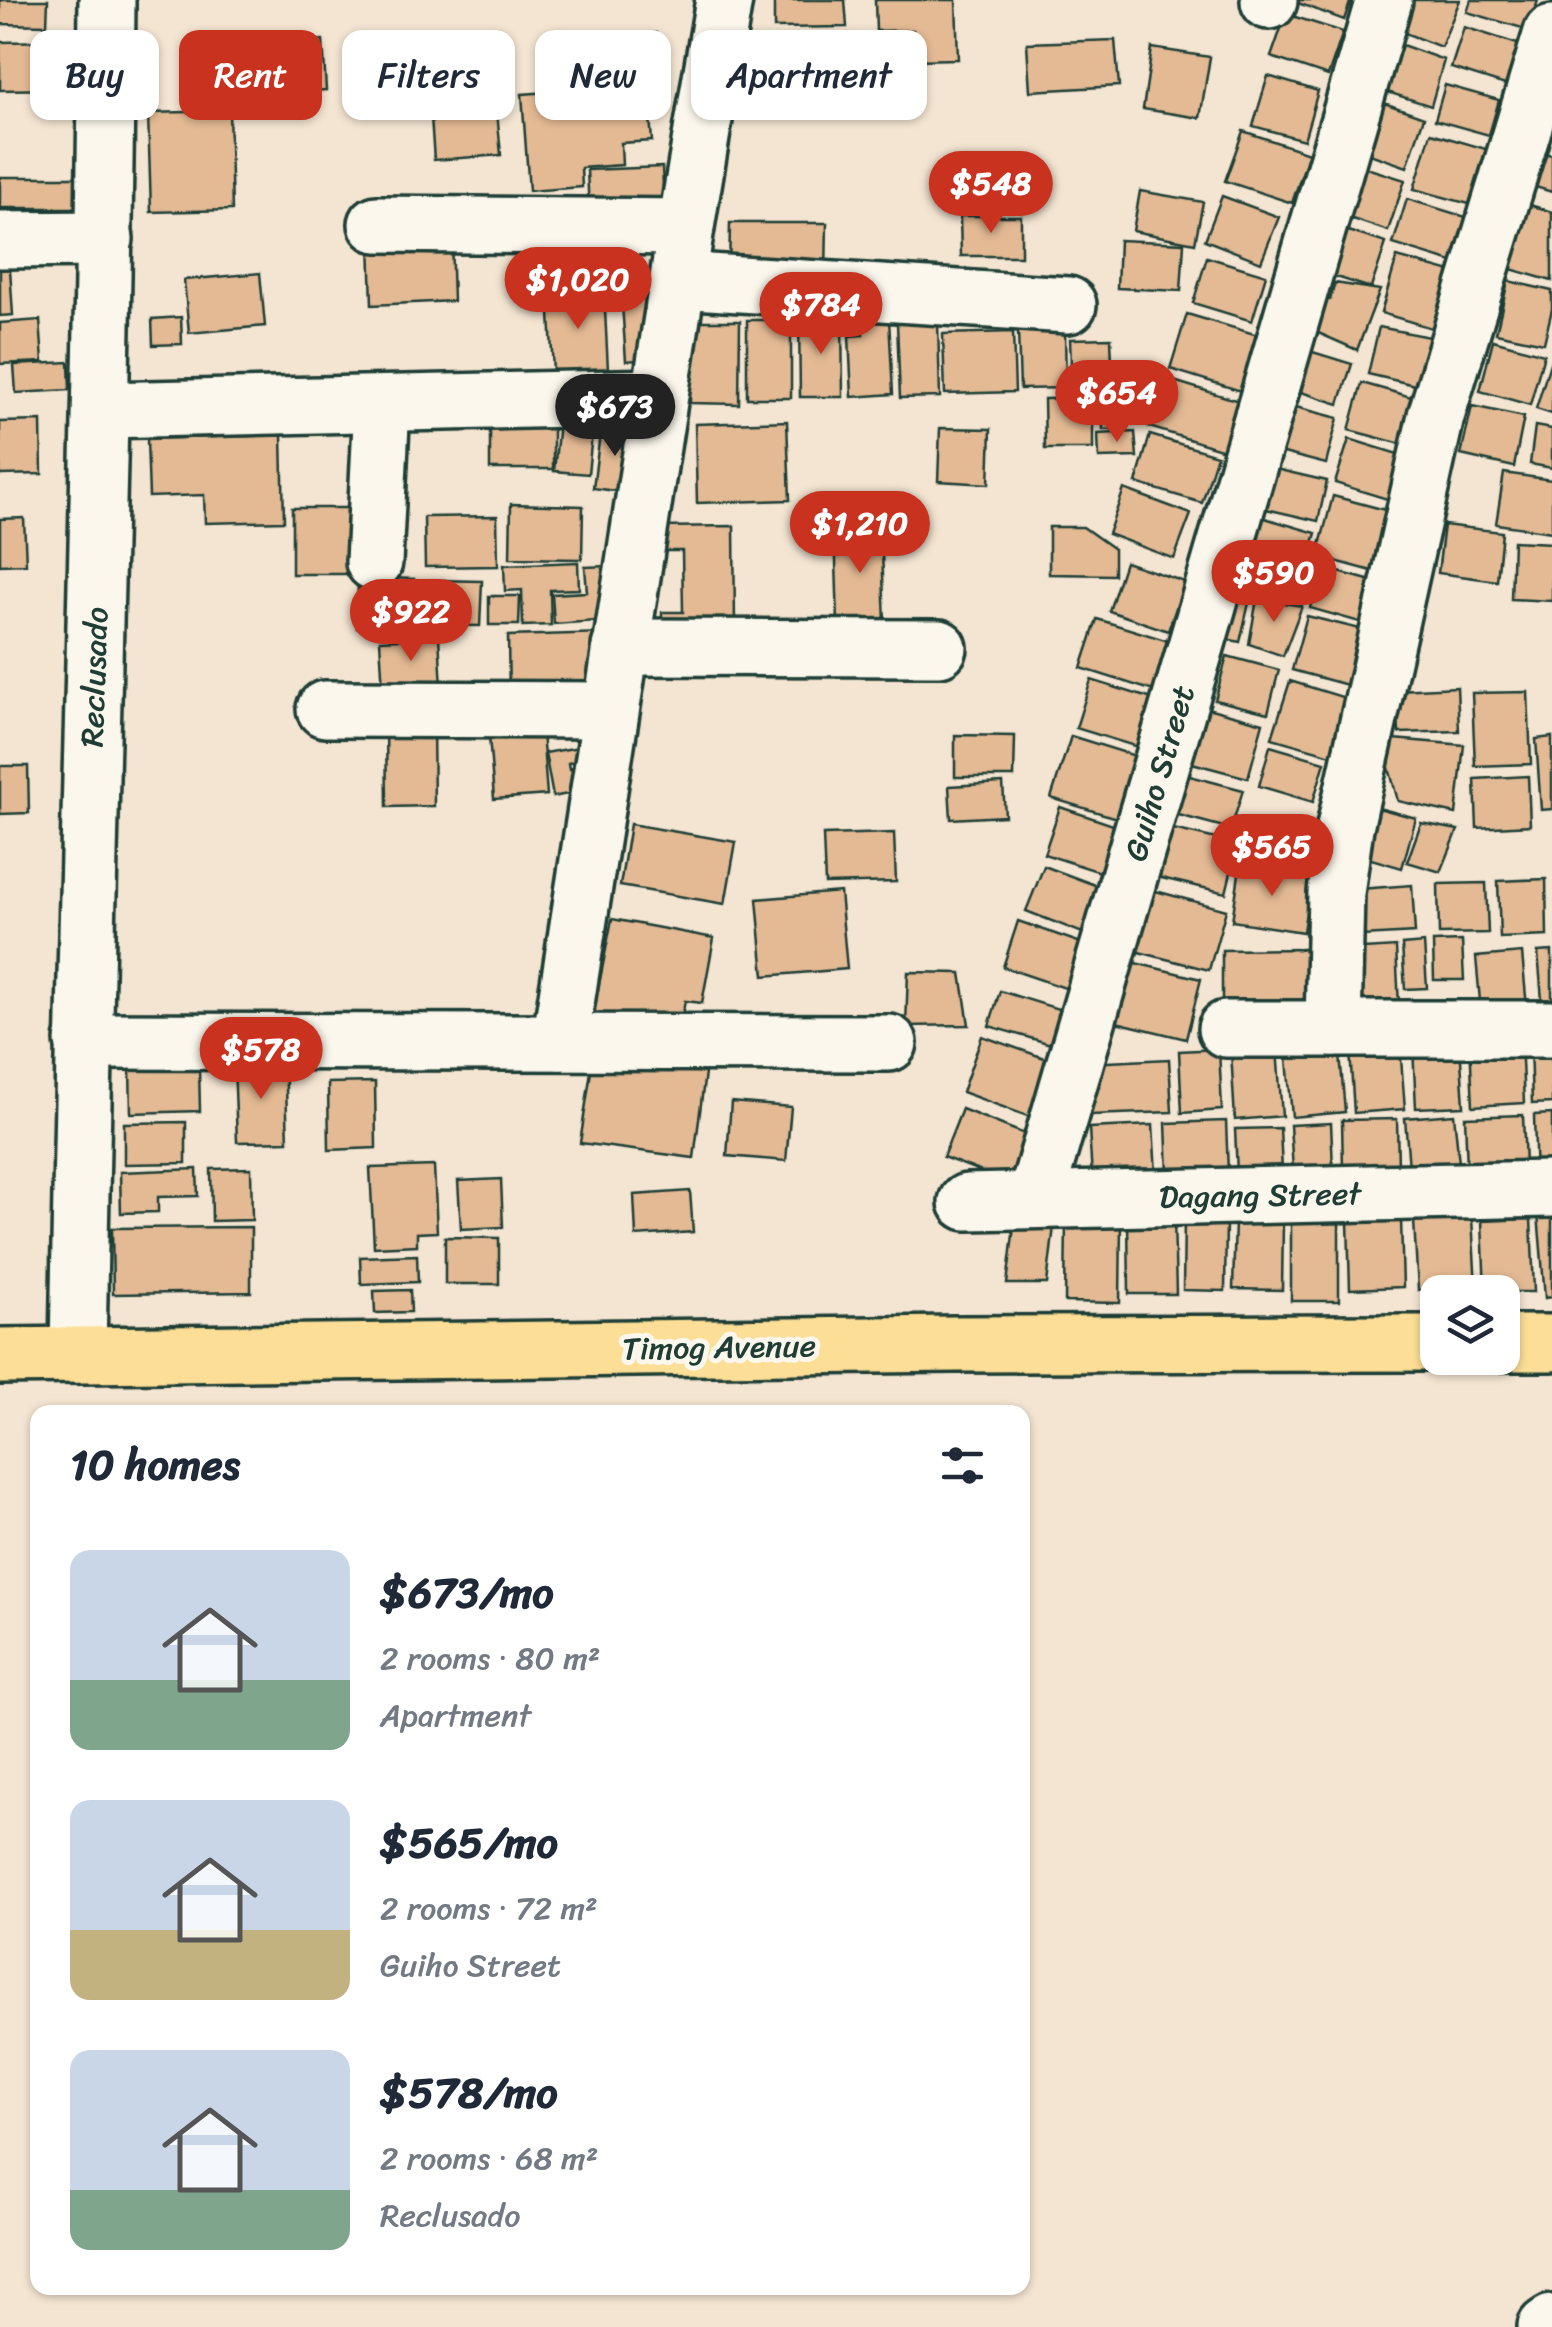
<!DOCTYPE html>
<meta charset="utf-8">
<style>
body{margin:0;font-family:Sriracha,sans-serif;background:#f6f6f7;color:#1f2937;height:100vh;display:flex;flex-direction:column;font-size:38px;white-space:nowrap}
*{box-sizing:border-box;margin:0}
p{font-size:32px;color:#747a83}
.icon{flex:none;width:55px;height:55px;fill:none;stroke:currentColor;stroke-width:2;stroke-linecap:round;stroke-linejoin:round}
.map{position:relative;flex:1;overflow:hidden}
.side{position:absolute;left:30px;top:1405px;width:1000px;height:890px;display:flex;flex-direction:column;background:#fff;border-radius:20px;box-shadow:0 2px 8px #0004}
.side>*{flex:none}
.banner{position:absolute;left:30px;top:30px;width:1000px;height:90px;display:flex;gap:20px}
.tools{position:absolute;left:1420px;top:1275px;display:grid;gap:20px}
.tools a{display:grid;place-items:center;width:100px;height:100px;border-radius:20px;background:#fff;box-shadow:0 2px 8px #0004;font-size:50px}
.price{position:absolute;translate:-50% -85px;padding:0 22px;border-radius:35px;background:#c8321e;color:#fff;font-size:32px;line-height:65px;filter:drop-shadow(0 2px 5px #0008)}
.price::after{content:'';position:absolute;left:50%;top:60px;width:30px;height:22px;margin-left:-15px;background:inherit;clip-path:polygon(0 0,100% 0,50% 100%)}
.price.selected{background:#222;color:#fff}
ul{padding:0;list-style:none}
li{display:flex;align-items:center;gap:30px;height:250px;padding:0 40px}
li span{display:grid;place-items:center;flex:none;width:280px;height:200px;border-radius:20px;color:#555}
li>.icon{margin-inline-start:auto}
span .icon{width:120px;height:120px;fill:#fffc;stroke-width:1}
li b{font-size:42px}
h2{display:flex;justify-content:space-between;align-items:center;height:120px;padding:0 40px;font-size:42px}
.tag{padding:0 35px;border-radius:20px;background:#fff;box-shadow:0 2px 8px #0004;font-size:35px;line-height:90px}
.tag.selected{background:#c8321e;color:#fff}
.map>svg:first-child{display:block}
.building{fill:#e4ba94;stroke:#1f3d34;stroke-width:2.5}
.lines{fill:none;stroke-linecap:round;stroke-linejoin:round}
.minor-casing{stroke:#1f3d34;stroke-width:62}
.major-casing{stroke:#1f3d34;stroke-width:62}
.minor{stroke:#fbf7ec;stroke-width:55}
.major{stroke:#fcde96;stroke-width:55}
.labels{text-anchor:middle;stroke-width:10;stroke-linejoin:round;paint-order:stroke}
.street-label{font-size:32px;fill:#1f3d34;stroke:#fbf7ec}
</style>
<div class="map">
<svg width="1552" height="2327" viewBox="0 0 1552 2327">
<rect width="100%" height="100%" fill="#f4e5d2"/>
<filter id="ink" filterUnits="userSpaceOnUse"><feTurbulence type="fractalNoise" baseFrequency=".01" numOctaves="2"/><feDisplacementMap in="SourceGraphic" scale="20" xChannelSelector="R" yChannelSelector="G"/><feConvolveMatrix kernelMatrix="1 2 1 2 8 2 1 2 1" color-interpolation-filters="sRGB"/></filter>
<g filter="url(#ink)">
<!-- building -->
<g class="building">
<path d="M 0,0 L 48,0 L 47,25 L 0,24 Z"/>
<path d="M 774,0 L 845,0 L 847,27 L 774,28 Z"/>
<path d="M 875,0 L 956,0 L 958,59 L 914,60 L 913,30 L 876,31 Z"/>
<path d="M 1290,0 L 1351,0 L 1344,20 Z"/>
<path d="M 1400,0 L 1460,0 L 1441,47 L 1389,27 Z"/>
<path d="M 1471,0 L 1538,0 L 1529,30 L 1467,12 Z"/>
<path d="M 1286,14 L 1343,32 L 1328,76 L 1271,57 Z"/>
<path d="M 1464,27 L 1530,48 L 1518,89 L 1451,68 Z"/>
<path d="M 656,33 L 658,74 L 600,77 L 598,35 Z"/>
<rect x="198" y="39" width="59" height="42"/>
<path d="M 323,40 L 326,90 L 285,93 L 281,43 Z"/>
<path d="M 1115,40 L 1119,86 L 1030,91 L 1027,43 Z"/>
<path d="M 61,41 L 62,89 L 0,90 L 0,42 Z"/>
<path d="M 1391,41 L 1444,60 L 1431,106 L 1378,89 Z"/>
<path d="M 1152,48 L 1210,57 L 1200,118 L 1143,109 Z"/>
<path d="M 1268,76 L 1318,91 L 1304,140 L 1253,126 Z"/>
<path d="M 1445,85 L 1499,100 L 1489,135 L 1435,120 Z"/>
<path d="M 623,87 L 625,118 L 650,117 L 652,141 L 621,143 L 622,165 L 581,168 L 582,187 L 529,191 L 522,94 Z"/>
<path d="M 1367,97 L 1424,117 L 1407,167 L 1349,147 Z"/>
<path d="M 229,111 L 232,210 L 151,212 L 148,113 Z"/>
<path d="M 497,111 L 501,155 L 434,160 L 431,117 Z"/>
<path d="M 1243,131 L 1309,153 L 1292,203 L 1225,181 Z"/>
<path d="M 1431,133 L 1486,149 L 1469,204 L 1414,189 Z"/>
<path d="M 1541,152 L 1552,155 L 1552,192 L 1532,186 Z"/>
<path d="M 1347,162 L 1405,180 L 1388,231 L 1331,212 Z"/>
<path d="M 662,167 L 664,207 L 589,211 L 587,170 Z"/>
<rect x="0" y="177" width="77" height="31"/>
<path d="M 1140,191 L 1203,202 L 1195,243 L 1133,231 Z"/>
<path d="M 1222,196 L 1279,217 L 1261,262 L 1205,240 Z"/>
<path d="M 1407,199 L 1466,217 L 1452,262 L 1393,244 Z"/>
<path d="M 1527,204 L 1552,212 L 1552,281 L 1507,268 Z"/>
<path d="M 960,216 L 1021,216 L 1021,256 L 961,256 Z"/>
<path d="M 730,223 L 827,223 L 826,274 L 729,274 Z"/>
<path d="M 1332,226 L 1386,243 L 1371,288 L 1317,271 Z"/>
<path d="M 451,237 L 453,301 L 372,305 L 370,240 Z"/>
<path d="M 1119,240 L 1184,243 L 1181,291 L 1117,288 Z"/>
<path d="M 0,253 L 9,253 L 13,315 L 0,316 Z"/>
<path d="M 1207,257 L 1266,275 L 1252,321 L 1193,303 Z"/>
<path d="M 1397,257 L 1462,275 L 1445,332 L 1381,313 Z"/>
<path d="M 260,273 L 265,326 L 189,333 L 184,280 Z"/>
<path d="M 1508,281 L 1552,291 L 1552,309 L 1544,343 L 1496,333 Z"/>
<path d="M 1335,283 L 1380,290 L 1357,350 L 1291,321 L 1301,290 L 1330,300 Z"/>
<path d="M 655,288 L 660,358 L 626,361 L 621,290 Z"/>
<path d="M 604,290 L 608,370 L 553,373 L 549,293 Z"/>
<path d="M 1187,314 L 1258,335 L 1241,391 L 1170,369 Z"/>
<path d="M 181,317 L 182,344 L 153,345 L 152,319 Z"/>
<path d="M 799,317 L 842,317 L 843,397 L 800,397 Z"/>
<path d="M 889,319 L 893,394 L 852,397 L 849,336 L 863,335 L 863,321 Z"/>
<path d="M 40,320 L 43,362 L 0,364 L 0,323 Z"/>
<rect x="747" y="320" width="44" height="78"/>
<path d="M 691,321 L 740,321 L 739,404 L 690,403 Z"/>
<path d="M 938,322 L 940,397 L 900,398 L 897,323 Z"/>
<path d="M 1379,327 L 1429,337 L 1419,386 L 1368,374 Z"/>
<path d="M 1065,330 L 1066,388 L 1020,389 L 1018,331 Z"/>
<path d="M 1013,332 L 1015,392 L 945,394 L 943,334 Z"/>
<path d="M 1111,338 L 1113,388 L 1072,389 L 1070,339 Z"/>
<path d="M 1493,340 L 1544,354 L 1530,405 L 1480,391 Z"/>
<path d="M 1290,345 L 1352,364 L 1339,404 L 1278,385 Z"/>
<path d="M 1551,360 L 1552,360 L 1552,414 L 1536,409 Z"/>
<path d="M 69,362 L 70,390 L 16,393 L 14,365 Z"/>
<path d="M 1164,378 L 1239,401 L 1224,450 L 1149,427 Z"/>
<path d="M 1362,383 L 1422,400 L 1409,446 L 1349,430 Z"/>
<path d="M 1093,398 L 1093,449 L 1045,449 L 1044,399 Z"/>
<path d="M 1288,405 L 1338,418 L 1326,464 L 1276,451 Z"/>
<path d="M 1472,406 L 1524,417 L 1514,467 L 1461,455 Z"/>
<path d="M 1127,407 L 1128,429 L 1103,430 L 1102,410 Z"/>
<path d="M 41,421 L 42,474 L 0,475 L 0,422 Z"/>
<path d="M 787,421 L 790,500 L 697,503 L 695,424 Z"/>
<path d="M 559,422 L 593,425 L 588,474 L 554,471 Z"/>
<rect x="490" y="424" width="63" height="45"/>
<path d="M 601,426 L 637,430 L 630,493 L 593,488 Z"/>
<path d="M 1535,426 L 1552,429 L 1552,468 L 1530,464 Z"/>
<path d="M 940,428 L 991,429 L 989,484 L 938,481 Z"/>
<path d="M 1135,432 L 1137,457 L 1099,458 L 1098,434 Z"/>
<path d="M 282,435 L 284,521 L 205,523 L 204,495 L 149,497 L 147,439 Z"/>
<path d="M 1150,435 L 1217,455 L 1202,503 L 1136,483 Z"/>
<path d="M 1349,439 L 1411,458 L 1397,502 L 1335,483 Z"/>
<path d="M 1271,468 L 1327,481 L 1318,521 L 1262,508 Z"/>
<path d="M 1504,473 L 1552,480 L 1552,532 L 1496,524 Z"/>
<path d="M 1124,489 L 1191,514 L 1174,559 L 1108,534 Z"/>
<path d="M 1333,496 L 1400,514 L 1383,574 L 1317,556 Z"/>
<path d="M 511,504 L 583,506 L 582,559 L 510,558 Z"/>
<rect x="292" y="508" width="65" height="66"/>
<path d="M 1251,514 L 1316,533 L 1298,593 L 1233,573 Z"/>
<path d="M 497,516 L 498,566 L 425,567 L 424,517 Z"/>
<path d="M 24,518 L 26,564 L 0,565 L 0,519 Z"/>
<path d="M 1444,525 L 1502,532 L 1497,581 L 1438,573 Z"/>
<path d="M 734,526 L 735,627 L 662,627 L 662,612 L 683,612 L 682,551 L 657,551 L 657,527 Z"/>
<path d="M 1049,527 L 1083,527 L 1114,549 L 1114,575 L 1049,574 Z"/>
<path d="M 881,528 L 885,622 L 838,624 L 835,530 Z"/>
<path d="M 1513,541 L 1552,543 L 1552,601 L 1511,599 Z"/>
<path d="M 578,562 L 579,589 L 550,590 L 551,625 L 523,626 L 522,590 L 505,591 L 504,565 Z"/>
<path d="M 1125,562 L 1185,582 L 1168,631 L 1109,611 Z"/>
<path d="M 609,566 L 611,620 L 554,624 L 552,594 L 587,592 L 585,567 Z"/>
<path d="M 1320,567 L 1379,583 L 1370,625 L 1310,608 Z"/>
<path d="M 358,577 L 414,579 L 412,630 L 357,628 Z"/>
<path d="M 432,580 L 482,581 L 480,626 L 431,625 Z"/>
<path d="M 1219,587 L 1251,594 L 1240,642 L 1208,635 Z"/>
<path d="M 489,596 L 520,596 L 519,625 L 489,625 Z"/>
<path d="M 1257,599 L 1302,606 L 1283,656 L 1249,644 Z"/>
<path d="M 1307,616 L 1376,633 L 1362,689 L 1292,670 Z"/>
<path d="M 1097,619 L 1175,643 L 1160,693 L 1081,668 Z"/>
<path d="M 605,633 L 606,697 L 509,699 L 508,636 Z"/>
<path d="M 439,637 L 442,687 L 383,690 L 380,640 Z"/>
<path d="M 1227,656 L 1279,670 L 1268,713 L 1215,700 Z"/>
<path d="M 1091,680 L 1159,701 L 1144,749 L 1076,728 Z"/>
<path d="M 1290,681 L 1352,700 L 1335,756 L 1272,738 Z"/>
<path d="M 1457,687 L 1459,731 L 1399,733 L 1397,690 Z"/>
<path d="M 1528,692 L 1531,764 L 1475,766 L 1472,693 Z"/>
<path d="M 1207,708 L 1263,723 L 1248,778 L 1192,763 Z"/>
<path d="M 386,724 L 433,724 L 434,806 L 387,807 Z"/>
<path d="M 542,732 L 547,795 L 494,799 L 489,736 Z"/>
<path d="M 955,735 L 1015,736 L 1014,777 L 955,777 Z"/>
<path d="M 1071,736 L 1142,758 L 1123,820 L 1051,798 Z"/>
<path d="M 1552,737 L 1552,809 L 1541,810 L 1536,739 Z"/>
<path d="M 1381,738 L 1464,745 L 1456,814 L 1398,801 Z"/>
<path d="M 1270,746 L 1325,762 L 1313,802 L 1259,786 Z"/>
<path d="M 579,747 L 582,760 L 568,763 L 569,769 L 573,769 L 577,792 L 553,797 L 545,753 Z"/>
<path d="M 0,766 L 28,766 L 29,813 L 0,814 Z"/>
<path d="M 1186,775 L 1243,790 L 1231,829 L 1175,814 Z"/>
<path d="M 1528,776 L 1530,825 L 1477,828 L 1475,779 Z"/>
<path d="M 1003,783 L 1005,816 L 951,819 L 949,786 Z"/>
<path d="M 1060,807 L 1119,827 L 1103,873 L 1044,854 Z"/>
<path d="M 1378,808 L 1416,818 L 1402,868 L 1364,857 Z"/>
<path d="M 1421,823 L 1458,830 L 1441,872 L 1407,862 Z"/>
<path d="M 630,824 L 736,842 L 725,904 L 620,886 Z"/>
<path d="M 1169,828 L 1238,844 L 1226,893 L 1157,877 Z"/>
<path d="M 894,833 L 896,882 L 825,884 L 823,835 Z"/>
<path d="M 1044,866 L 1103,888 L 1085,934 L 1026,911 Z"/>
<path d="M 1240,867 L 1311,877 L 1303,932 L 1232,921 Z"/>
<path d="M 1546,879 L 1547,936 L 1500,938 L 1498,881 Z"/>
<path d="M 1486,883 L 1488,933 L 1439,934 L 1438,884 Z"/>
<path d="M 1412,885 L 1415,933 L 1362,936 L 1359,889 Z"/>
<path d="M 1152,890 L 1226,910 L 1209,970 L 1135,951 Z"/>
<path d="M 840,892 L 847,969 L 764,976 L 757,899 Z"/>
<path d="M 612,919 L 714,938 L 702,1003 L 685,1001 L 679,1031 L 593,1015 Z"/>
<path d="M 1018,921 L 1087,945 L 1071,990 L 1003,967 Z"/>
<path d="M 1462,941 L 1464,980 L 1434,980 L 1433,942 Z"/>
<path d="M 1424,943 L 1427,988 L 1405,989 L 1402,945 Z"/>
<path d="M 1396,947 L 1399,1006 L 1350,1009 L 1347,950 Z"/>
<path d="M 1305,949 L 1307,1005 L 1222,1006 L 1222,950 Z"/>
<path d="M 1552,951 L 1552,1011 L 1543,1012 L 1538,952 Z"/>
<path d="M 1522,953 L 1527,1008 L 1481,1012 L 1476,957 Z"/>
<path d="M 1131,962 L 1201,979 L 1186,1039 L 1116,1022 Z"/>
<path d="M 908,972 L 961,973 L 969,1025 L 906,1026 Z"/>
<path d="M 1000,991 L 1065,1011 L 1054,1045 L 989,1026 Z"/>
<path d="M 982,1036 L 1050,1060 L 1030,1117 L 962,1092 Z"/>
<path d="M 1521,1040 L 1524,1103 L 1473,1106 L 1470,1042 Z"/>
<path d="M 1339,1042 L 1345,1112 L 1292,1117 L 1286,1047 Z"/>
<path d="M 1460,1044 L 1464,1106 L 1416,1108 L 1413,1047 Z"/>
<path d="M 1552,1045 L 1552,1103 L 1532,1104 L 1530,1046 Z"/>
<path d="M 1400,1046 L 1405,1109 L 1354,1113 L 1350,1050 Z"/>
<path d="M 1219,1049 L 1222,1110 L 1182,1113 L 1179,1051 Z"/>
<path d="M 1277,1049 L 1282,1116 L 1235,1120 L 1231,1052 Z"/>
<path d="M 593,1058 L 705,1073 L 694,1158 L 580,1143 Z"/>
<path d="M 1169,1059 L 1172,1112 L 1090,1115 L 1088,1063 Z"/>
<path d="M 285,1062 L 288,1141 L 237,1142 L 234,1063 Z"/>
<path d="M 199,1066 L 200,1111 L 131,1113 L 130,1067 Z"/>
<path d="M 375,1082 L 376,1148 L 329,1150 L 328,1083 Z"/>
<path d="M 731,1102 L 791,1107 L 786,1161 L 727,1156 Z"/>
<path d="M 962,1109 L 1027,1135 L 1008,1182 L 943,1157 Z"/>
<path d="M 1454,1114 L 1459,1163 L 1409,1168 L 1405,1118 Z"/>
<path d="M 1552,1114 L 1552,1181 L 1536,1182 L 1534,1115 Z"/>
<path d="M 1523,1115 L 1525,1166 L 1467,1168 L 1465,1117 Z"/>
<path d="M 1397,1119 L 1398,1169 L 1343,1170 L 1342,1120 Z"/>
<path d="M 1226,1121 L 1228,1173 L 1168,1175 L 1166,1123 Z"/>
<path d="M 186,1122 L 186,1163 L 124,1164 L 124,1123 Z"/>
<path d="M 1331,1123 L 1333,1168 L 1293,1170 L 1290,1125 Z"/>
<path d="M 1153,1125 L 1156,1174 L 1092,1178 L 1089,1128 Z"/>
<path d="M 1280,1128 L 1282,1171 L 1237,1173 L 1235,1129 Z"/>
<path d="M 434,1166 L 437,1232 L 417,1233 L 417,1245 L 374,1247 L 370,1168 Z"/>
<path d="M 251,1168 L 252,1220 L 212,1221 L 211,1169 Z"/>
<path d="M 197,1169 L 198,1196 L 158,1197 L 158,1212 L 121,1213 L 120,1172 Z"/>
<path d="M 501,1179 L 503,1227 L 461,1229 L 458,1181 Z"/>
<path d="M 690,1191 L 693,1232 L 636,1236 L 634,1195 Z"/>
<path d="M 1552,1213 L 1552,1297 L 1545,1298 L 1538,1214 Z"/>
<path d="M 1184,1217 L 1226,1218 L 1225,1291 L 1183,1290 Z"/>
<rect x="1291" y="1217" width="48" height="84"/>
<path d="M 1015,1218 L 1055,1218 L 1047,1284 L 1007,1284 Z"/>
<path d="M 1128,1218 L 1174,1218 L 1176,1294 L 1129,1294 Z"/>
<path d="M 1472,1218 L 1476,1287 L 1418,1290 L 1414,1221 Z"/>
<path d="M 1066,1219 L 1121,1220 L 1120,1303 L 1065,1302 Z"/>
<path d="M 1531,1219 L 1534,1292 L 1485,1292 L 1482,1221 Z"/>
<path d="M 1235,1220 L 1283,1220 L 1282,1290 L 1233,1289 Z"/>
<path d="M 1401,1220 L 1403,1287 L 1350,1289 L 1348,1222 Z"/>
<path d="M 251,1227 L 251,1292 L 113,1294 L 112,1228 Z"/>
<path d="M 445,1237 L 499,1238 L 499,1284 L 445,1284 Z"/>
<path d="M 417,1255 L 418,1282 L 361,1284 L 360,1257 Z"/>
<path d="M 410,1290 L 411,1312 L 375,1313 L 374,1291 Z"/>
</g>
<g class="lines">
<!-- minor casing -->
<g class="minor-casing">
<g id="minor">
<path d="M 1269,1 L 1269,0"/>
<path d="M 377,224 L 686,227"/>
<path d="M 0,240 L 105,239"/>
<path d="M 678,280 L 1068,305"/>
<path d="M 102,410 L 659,397"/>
<path d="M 374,562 L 382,404"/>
<path d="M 620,647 L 939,648"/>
<path d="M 325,709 L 610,710"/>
<path d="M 1226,1029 L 1552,1029"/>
<path d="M 1333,1029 L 1336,893 L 1345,827 L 1436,416 L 1552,33"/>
<path d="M 83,1041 L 889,1043"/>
<path d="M 560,1042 L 686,227 L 724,0"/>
<path d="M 1035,1200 L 1384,0"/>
<path d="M 967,1202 L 1552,1189"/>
<path d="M 78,1355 C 85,903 103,452 107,0"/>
<path d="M 1546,2327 L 1552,2323"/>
</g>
</g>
<!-- major casing -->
<g class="major-casing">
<g id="major">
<path d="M 1502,1343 L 1552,1343"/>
<path d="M 0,1356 L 955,1344 L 1438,1343"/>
</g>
</g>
<!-- minor -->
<use href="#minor" class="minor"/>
<!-- major -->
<use href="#major" class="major"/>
</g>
</g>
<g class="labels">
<!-- street labels -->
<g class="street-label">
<text transform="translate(94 677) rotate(-88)" y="11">Reclusado</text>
<text transform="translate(1159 773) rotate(-74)" y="11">Guiho Street</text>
<text transform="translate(1260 1195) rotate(-1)" y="11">Dagang Street</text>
<text transform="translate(719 1347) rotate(-1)" y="11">Timog Avenue</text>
</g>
</g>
</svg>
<div class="tools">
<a><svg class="icon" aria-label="layers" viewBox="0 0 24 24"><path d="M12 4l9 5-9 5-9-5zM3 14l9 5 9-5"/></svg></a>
</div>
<b class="price" style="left:991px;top:236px">$548</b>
<b class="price" style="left:578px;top:332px">$1,020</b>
<b class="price" style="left:821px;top:357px">$784</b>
<b class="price" style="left:1117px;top:445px">$654</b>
<b class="price selected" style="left:615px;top:459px">$673</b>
<b class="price" style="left:860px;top:576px">$1,210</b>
<b class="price" style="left:1274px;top:625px">$590</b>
<b class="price" style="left:411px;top:664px">$922</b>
<b class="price" style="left:1272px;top:899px">$565</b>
<b class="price" style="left:261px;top:1102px">$578</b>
<div class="banner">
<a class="tag">Buy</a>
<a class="tag selected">Rent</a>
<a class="tag">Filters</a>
<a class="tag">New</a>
<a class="tag">Apartment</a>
</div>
<section class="side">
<h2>10 homes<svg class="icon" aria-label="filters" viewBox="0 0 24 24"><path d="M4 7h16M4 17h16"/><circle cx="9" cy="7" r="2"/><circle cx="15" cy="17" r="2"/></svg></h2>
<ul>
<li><span style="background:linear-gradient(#c9d6e8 65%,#7fa58c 0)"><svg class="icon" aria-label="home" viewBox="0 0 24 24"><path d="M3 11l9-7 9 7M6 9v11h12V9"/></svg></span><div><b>$673/mo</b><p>2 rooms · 80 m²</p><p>Apartment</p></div></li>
<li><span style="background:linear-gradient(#c9d6e8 65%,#c2b280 0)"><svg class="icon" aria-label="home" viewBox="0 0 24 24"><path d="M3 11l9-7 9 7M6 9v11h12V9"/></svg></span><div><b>$565/mo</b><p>2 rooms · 72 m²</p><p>Guiho Street</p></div></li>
<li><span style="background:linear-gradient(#c9d6e8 70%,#7fa58c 0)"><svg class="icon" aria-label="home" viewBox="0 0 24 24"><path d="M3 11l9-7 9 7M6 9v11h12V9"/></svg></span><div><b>$578/mo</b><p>2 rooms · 68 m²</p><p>Reclusado</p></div></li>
</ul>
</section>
</div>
